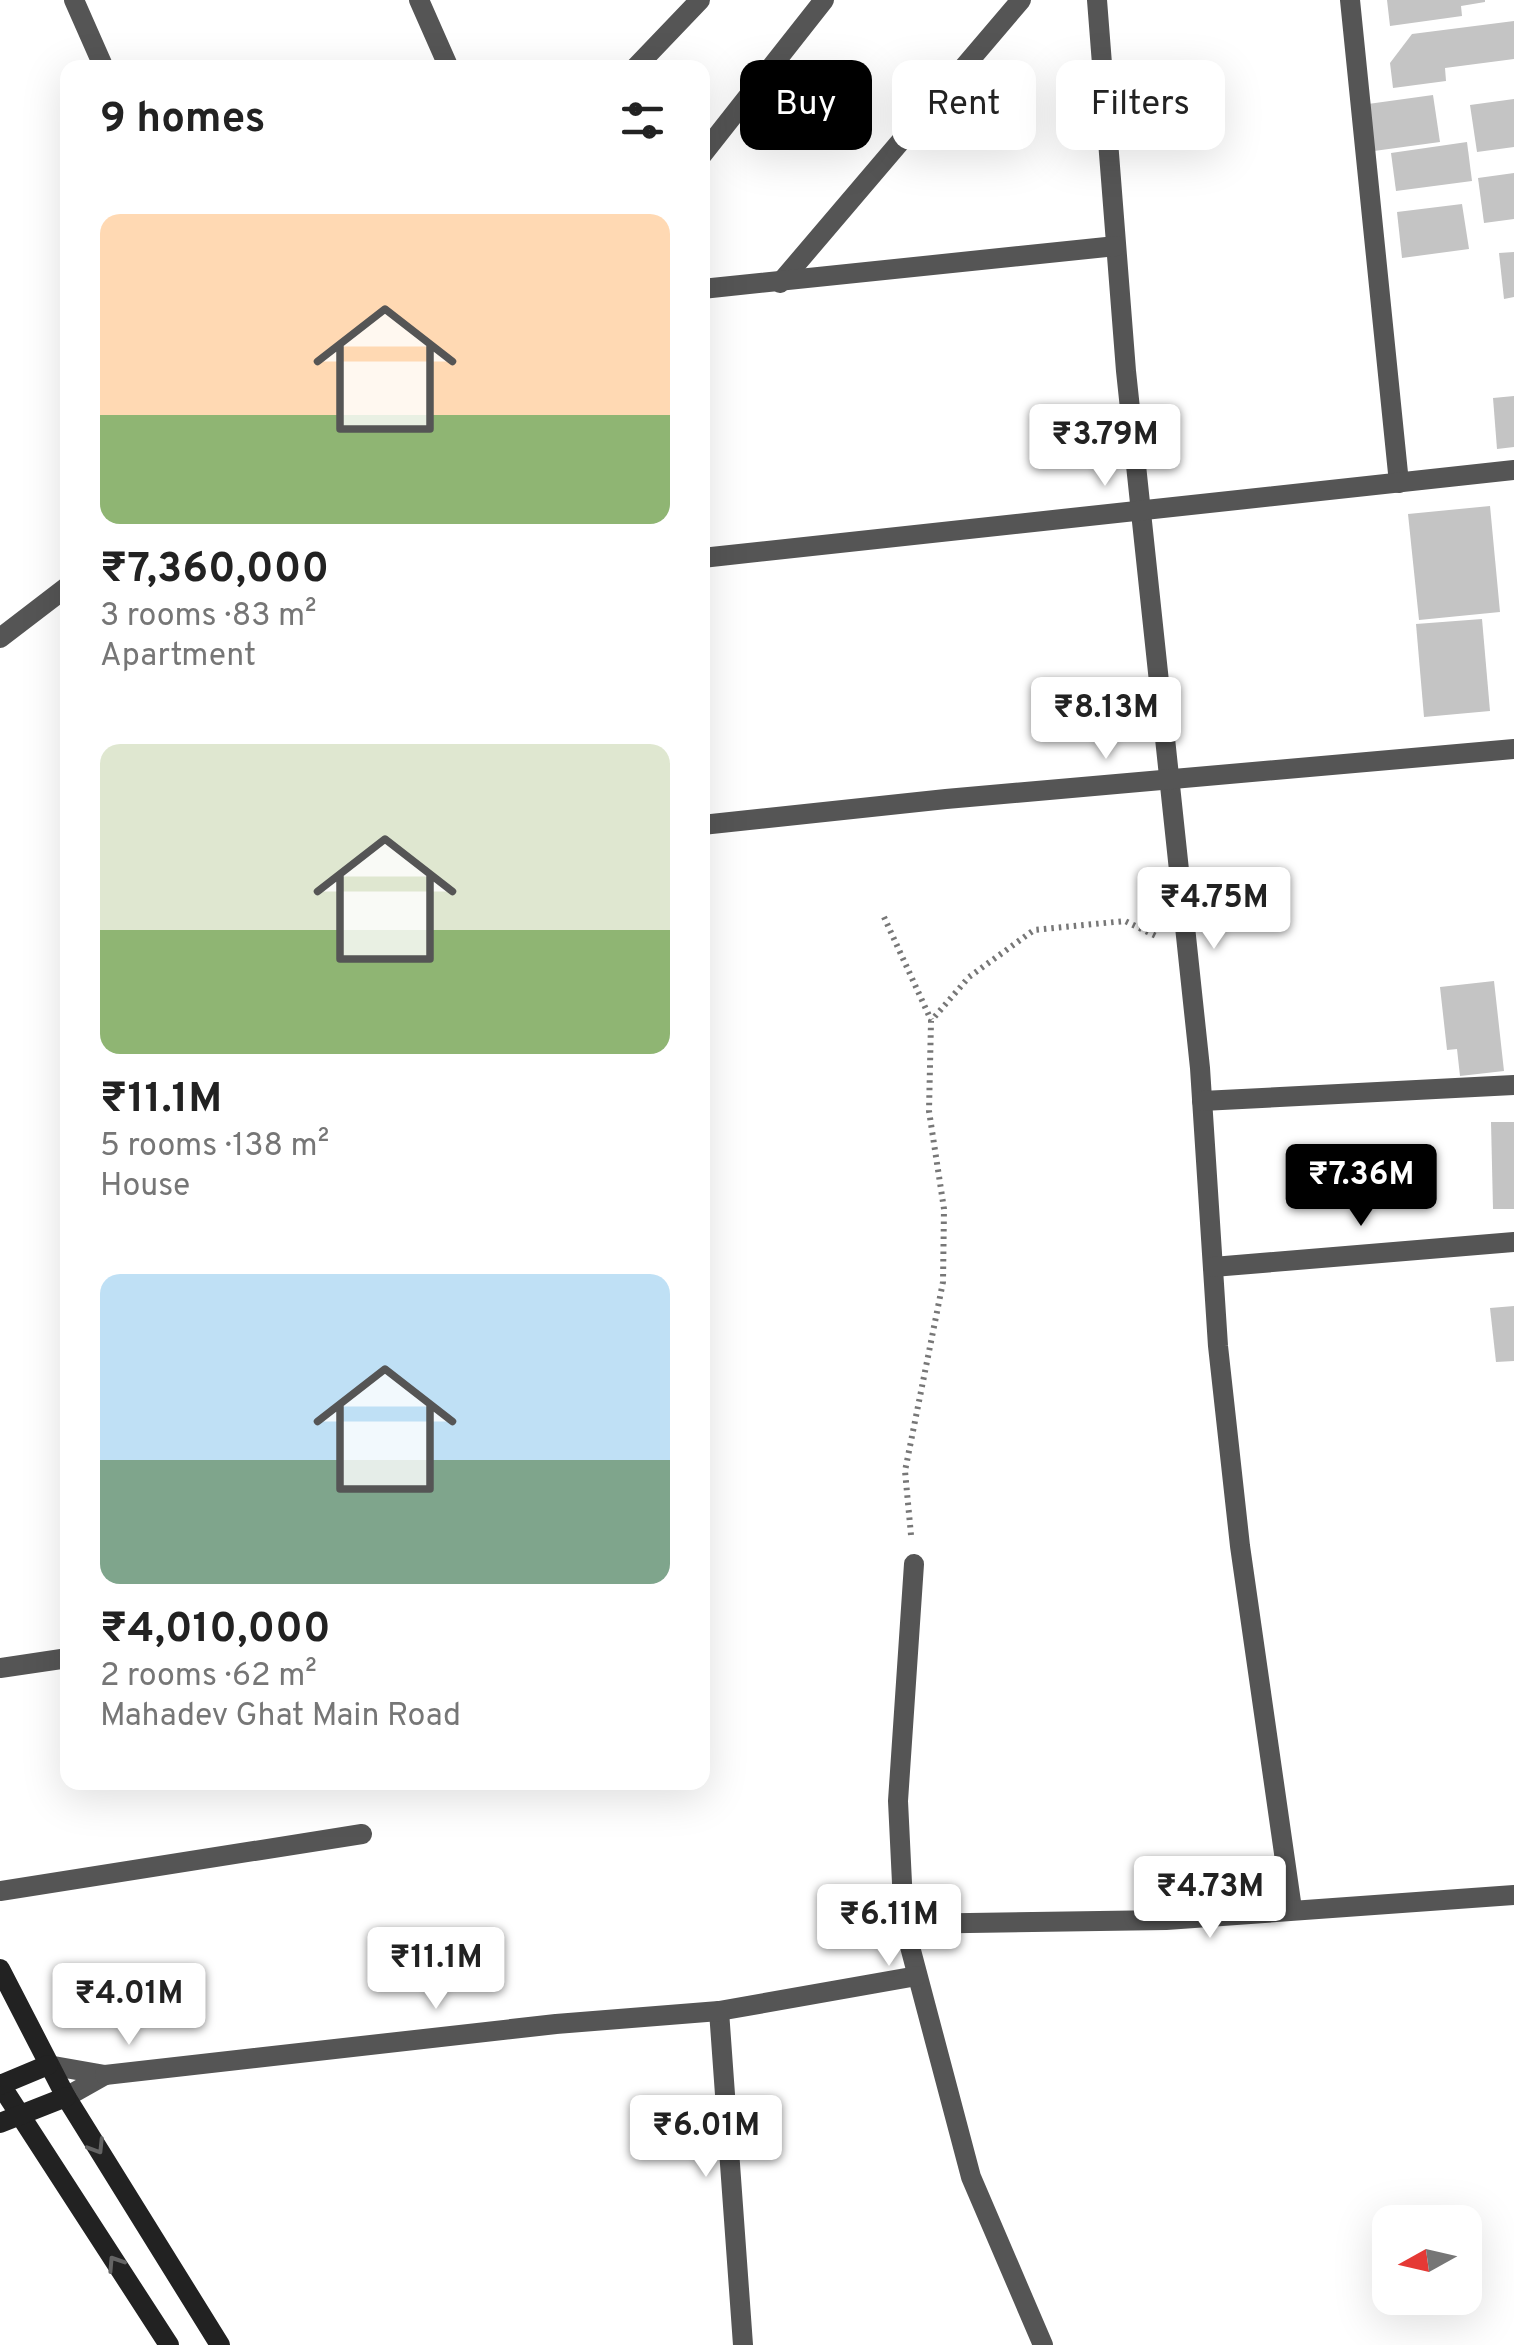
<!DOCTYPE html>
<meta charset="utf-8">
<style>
body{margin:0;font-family:Overpass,sans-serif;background:#f6f6f6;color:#222;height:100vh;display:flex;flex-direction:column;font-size:38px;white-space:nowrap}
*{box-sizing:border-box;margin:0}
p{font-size:32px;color:#767676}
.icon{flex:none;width:55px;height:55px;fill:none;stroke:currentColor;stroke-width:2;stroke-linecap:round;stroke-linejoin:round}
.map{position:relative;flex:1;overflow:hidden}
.details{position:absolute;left:60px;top:60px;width:650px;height:1730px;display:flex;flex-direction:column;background:#fff;border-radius:20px;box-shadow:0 10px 40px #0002}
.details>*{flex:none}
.guide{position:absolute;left:740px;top:60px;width:622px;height:90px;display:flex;gap:20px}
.needle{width:65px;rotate:262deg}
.buttons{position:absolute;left:1372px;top:2205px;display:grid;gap:20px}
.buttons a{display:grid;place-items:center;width:110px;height:110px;border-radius:20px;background:#fff;box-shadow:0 10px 40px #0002;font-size:50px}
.price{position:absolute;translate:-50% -85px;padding:0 22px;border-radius:10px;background:#fff;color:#222;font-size:32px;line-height:65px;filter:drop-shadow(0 2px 5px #0008)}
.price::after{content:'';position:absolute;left:50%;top:60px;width:30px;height:22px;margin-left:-15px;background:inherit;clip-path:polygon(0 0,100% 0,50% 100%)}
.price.selected{background:#000;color:#fff}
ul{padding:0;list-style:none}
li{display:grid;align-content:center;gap:20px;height:530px;padding:0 40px}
li span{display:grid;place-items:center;height:310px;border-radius:20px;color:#555}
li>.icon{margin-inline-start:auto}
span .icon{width:180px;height:180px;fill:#fffc;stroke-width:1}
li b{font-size:42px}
h2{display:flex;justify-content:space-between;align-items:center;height:120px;padding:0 40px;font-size:42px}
.pill{padding:0 35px;border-radius:20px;background:#fff;box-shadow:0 10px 40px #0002;font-size:35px;line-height:90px}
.pill.selected{background:#000;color:#fff}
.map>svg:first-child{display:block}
.building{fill:#c4c4c4}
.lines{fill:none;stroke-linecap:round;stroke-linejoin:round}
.path{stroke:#777;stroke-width:6;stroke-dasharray:2.5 5;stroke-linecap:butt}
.street{stroke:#555;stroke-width:20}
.secondary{stroke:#222;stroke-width:20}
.oneway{stroke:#646464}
</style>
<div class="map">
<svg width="1514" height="2345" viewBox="0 0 1514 2345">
<rect width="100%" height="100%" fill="#fff"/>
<!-- building -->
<g class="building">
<path d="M 1387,0 L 1485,0 L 1485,2 L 1461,6 L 1462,16 L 1390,26 Z"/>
<path d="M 1514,21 L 1514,59 L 1445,68 L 1446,81 L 1393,88 L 1390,63 L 1412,34 Z"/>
<path d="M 1433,95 L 1440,142 L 1374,151 L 1368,104 Z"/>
<path d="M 1514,99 L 1514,147 L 1477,152 L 1470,105 Z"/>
<path d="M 1467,142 L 1472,181 L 1396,191 L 1391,153 Z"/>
<path d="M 1514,173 L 1514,219 L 1484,223 L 1478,178 Z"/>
<path d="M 1462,204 L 1469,249 L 1402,258 L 1397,212 Z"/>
<path d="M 1514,252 L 1514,297 L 1504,299 L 1499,253 Z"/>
<path d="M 1514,396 L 1514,447 L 1497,449 L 1493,398 Z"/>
<path d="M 1490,506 L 1500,612 L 1419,620 L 1408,514 Z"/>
<path d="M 1482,619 L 1490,711 L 1424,717 L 1416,624 Z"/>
<path d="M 1494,981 L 1504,1071 L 1460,1076 L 1457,1049 L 1447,1050 L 1440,987 Z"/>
<path d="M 1491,1122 L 1514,1122 L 1514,1209 L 1493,1209 Z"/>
<path d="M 1514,1306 L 1514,1361 L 1496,1362 L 1490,1308 Z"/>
</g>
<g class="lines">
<!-- path -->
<g class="path">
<path d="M 884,917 L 931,1020"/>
<path d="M 911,1535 L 905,1471 L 943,1282 L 944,1209 L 929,1111 L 931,1021 L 969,977 L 1034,930 L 1125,921 L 1156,936"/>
</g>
<!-- street -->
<g class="street">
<path d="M 74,0 L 104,68"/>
<path d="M 419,0 L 449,68"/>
<path d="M 1097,0 L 1126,371 L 1200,1068 L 1218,1346 L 1240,1546 L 1292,1909"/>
<path d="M 1350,0 L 1399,483"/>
<path d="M 635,68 L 700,0"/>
<path d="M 702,155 L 824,0"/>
<path d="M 780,283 L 1021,0"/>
<path d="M 702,289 L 1116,246"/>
<path d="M 702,558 L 1514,470"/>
<path d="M 0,638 L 68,586"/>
<path d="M 702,825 L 946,799 L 1514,749"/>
<path d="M 1202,1101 L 1514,1085"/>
<path d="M 1213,1267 L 1514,1242"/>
<path d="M 914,1564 L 898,1801 L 904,1924 L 971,2177 L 1043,2345"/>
<path d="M 0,1668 L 68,1658"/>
<path d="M 0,1891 L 362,1834"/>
<path d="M 904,1924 L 1166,1920 L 1514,1895"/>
<path d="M 719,2011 L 743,2345"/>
<path d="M 48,2065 L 105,2075 L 66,2097"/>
<path d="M 105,2075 L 556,2024 L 719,2011 L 917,1976"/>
</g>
<!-- secondary -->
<g class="secondary">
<path d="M 0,1969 L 66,2097 L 220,2345"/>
<path d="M 0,2084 L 169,2345"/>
<path d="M 0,2085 L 48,2065"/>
<path d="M 0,2123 L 66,2097"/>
</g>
</g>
<!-- one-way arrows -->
<defs><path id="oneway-chevron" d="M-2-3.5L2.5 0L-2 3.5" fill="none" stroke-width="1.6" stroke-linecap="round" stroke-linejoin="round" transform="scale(2.5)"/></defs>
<g class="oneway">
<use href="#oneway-chevron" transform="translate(97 2147) rotate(58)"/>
<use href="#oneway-chevron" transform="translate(115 2263) rotate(-123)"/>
</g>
</svg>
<div class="buttons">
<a><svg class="needle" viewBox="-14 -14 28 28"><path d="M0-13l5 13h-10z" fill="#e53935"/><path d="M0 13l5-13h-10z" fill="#767676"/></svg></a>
</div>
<b class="price" style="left:1105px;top:489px">₹3.79M</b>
<b class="price" style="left:1106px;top:762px">₹8.13M</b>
<b class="price" style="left:1214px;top:952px">₹4.75M</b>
<b class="price selected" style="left:1361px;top:1229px">₹7.36M</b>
<b class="price" style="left:1210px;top:1941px">₹4.73M</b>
<b class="price" style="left:889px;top:1969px">₹6.11M</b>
<b class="price" style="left:436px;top:2012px">₹11.1M</b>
<b class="price" style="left:129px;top:2048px">₹4.01M</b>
<b class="price" style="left:706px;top:2180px">₹6.01M</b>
<div class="guide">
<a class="pill selected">Buy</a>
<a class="pill">Rent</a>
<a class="pill">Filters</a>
</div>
<section class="details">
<h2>9 homes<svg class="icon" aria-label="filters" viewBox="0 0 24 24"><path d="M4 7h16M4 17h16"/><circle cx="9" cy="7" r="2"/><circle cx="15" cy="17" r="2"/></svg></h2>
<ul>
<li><span style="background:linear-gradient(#ffd9b3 65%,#8fb573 0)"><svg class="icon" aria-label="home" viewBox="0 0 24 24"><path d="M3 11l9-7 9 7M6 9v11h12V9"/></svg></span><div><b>₹7,360,000</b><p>3 rooms · 83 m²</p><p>Apartment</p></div></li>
<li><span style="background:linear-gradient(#dfe7d0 60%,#8fb573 0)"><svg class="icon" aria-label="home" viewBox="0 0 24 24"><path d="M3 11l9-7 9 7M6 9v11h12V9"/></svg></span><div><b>₹11.1M</b><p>5 rooms · 138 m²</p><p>House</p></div></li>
<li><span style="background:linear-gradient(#bfe0f5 60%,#7fa58c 0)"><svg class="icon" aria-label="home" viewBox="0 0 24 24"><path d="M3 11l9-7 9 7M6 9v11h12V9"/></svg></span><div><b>₹4,010,000</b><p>2 rooms · 62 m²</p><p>Mahadev Ghat Main Road</p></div></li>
</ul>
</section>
</div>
